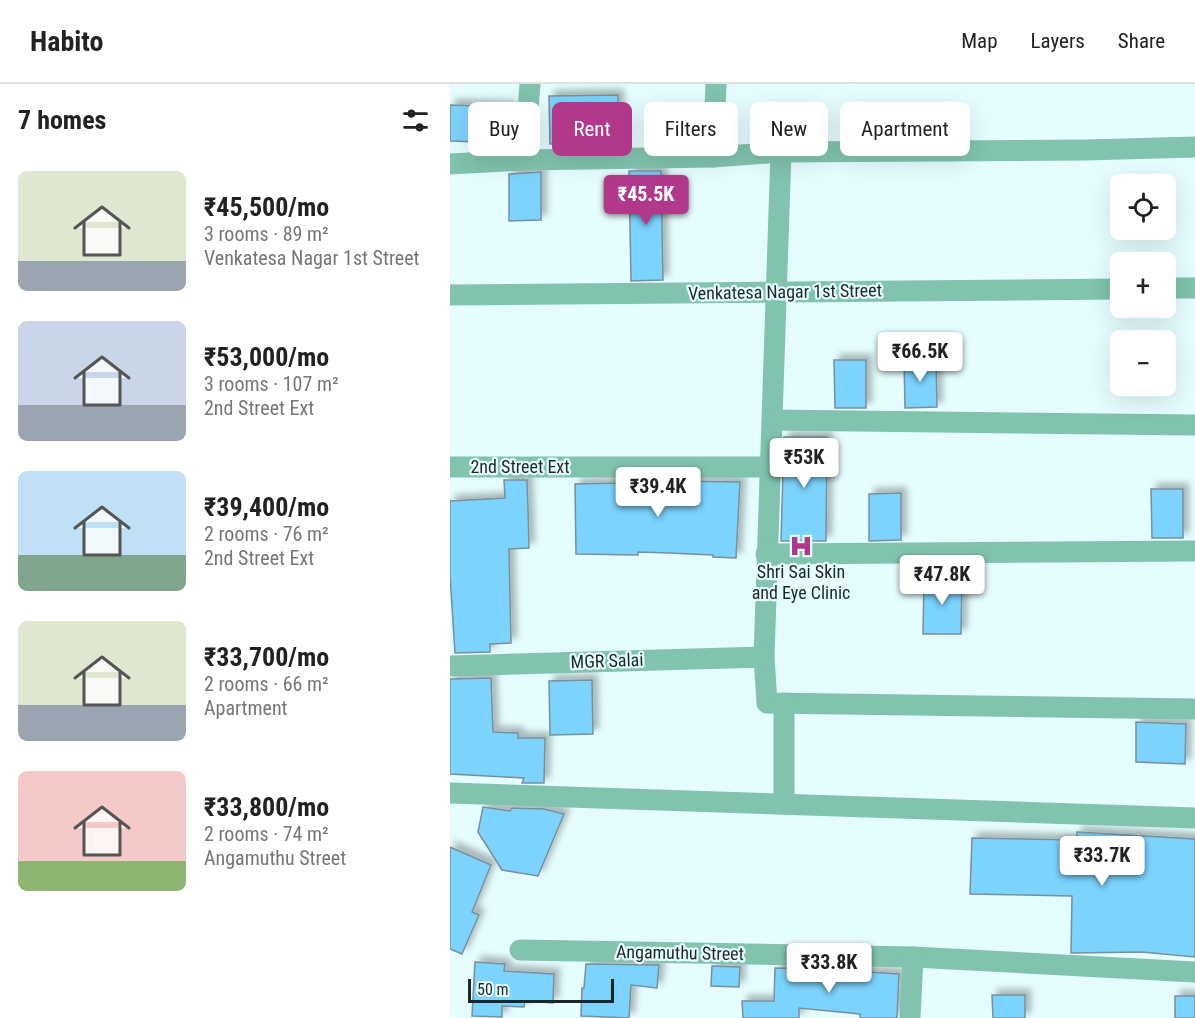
<!DOCTYPE html>
<meta charset="utf-8">
<style>
body{margin:0;font-family:"Roboto Condensed",sans-serif;background:#f6f6f6;color:#222;height:100vh;display:flex;flex-direction:column;font-size:22px;white-space:nowrap}
*{box-sizing:border-box;margin:0}
p{font-size:20px;color:#767676}
.icon{flex:none;width:33px;height:33px;fill:none;stroke:currentColor;stroke-width:2;stroke-linecap:round;stroke-linejoin:round}
.map{position:relative;flex:1;overflow:hidden}
.drawer{display:flex;flex-direction:column;background:#fff;width:450px}
.drawer>*{flex:none}
.guide{position:absolute;left:18px;top:18px;width:570px;height:54px;display:flex;gap:12px}
.buttons{position:absolute;left:660px;top:90px;display:grid;gap:12px}
.buttons a{display:grid;place-items:center;width:66px;height:66px;border-radius:9px;background:#fff;box-shadow:0 6px 24px #0002;font-size:30px}
.scale{position:absolute;left:18px;bottom:15px;width:146px;box-sizing:border-box;padding-left:6px;border:3px solid #1d2728;border-top:0;font-size:16px;line-height:21px;white-space:nowrap;color:#1d2728;-webkit-text-stroke:4px #e6fdff;paint-order:stroke}
.price{position:absolute;translate:-50% -51px;padding:0 14px;border-radius:6px;background:#fff;color:#222;font-size:20px;line-height:39px;filter:drop-shadow(0 2px 3px #0008)}
.price::after{content:'';position:absolute;left:50%;top:36px;width:18px;height:14px;margin-left:-9px;background:inherit;clip-path:polygon(0 0,100% 0,50% 100%)}
.price.current{background:#b2388c;color:#fff}
ul{padding:0;list-style:none}
li{display:flex;align-items:center;gap:18px;height:150px;padding:0 18px}
li span{display:grid;place-items:center;flex:none;width:168px;height:120px;border-radius:9px;color:#555}
li>.icon{margin-inline-start:auto}
span .icon{width:72px;height:72px;fill:#fffc;stroke-width:1}
li b{font-size:26px}
h2{display:flex;justify-content:space-between;align-items:center;height:72px;padding:0 18px;font-size:26px}
.chip{padding:0 21px;border-radius:9px;background:#fff;box-shadow:0 6px 24px #0002;font-size:21px;line-height:54px}
.chip.current{background:#b2388c;color:#fff}
header{display:flex;align-items:center;gap:36px;box-sizing:border-box;height:84px;padding:0 30px;background:#fff;border-bottom:2px solid #e0e0e0}
header strong{font-size:28px}
nav{display:flex;gap:33px;margin-inline-start:auto;font-size:21px}
main{display:flex;flex:1;min-height:0}
.map>svg:first-child{display:block}
.building{fill:#7bd3fd;stroke:#798f9a;stroke-width:1.5;filter:url(#shadow)}
.lines{fill:none;stroke-linecap:round;stroke-linejoin:round}
.minor{stroke:#81c3af;stroke-width:21}
.labels{text-anchor:middle;stroke-width:4.5;stroke-linejoin:round;paint-order:stroke}
.street-label{font-size:18px;fill:#1d2728;stroke:#e6fdff}
.poi-label{font-size:18px;fill:#1d2728;stroke:#e6fdff}
</style>
<header>
<strong>Habito</strong>
<nav><a>Map</a><a>Layers</a><a>Share</a></nav>
</header>
<main>
<section class="drawer">
<h2>7 homes<svg class="icon" aria-label="filters" viewBox="0 0 24 24"><path d="M4 7h16M4 17h16"/><circle cx="9" cy="7" r="2"/><circle cx="15" cy="17" r="2"/></svg></h2>
<ul>
<li><span style="background:linear-gradient(#dfe7d0 75%,#9aa5b1 0)"><svg class="icon" aria-label="home" viewBox="0 0 24 24"><path d="M3 11l9-7 9 7M6 9v11h12V9"/></svg></span><div><b>₹45,500/mo</b><p>3 rooms · 89 m²</p><p>Venkatesa Nagar 1st Street</p></div></li>
<li><span style="background:linear-gradient(#c9d6e8 70%,#9aa5b1 0)"><svg class="icon" aria-label="home" viewBox="0 0 24 24"><path d="M3 11l9-7 9 7M6 9v11h12V9"/></svg></span><div><b>₹53,000/mo</b><p>3 rooms · 107 m²</p><p>2nd Street Ext</p></div></li>
<li><span style="background:linear-gradient(#bfe0f5 70%,#7fa58c 0)"><svg class="icon" aria-label="home" viewBox="0 0 24 24"><path d="M3 11l9-7 9 7M6 9v11h12V9"/></svg></span><div><b>₹39,400/mo</b><p>2 rooms · 76 m²</p><p>2nd Street Ext</p></div></li>
<li><span style="background:linear-gradient(#dfe7d0 70%,#9aa5b1 0)"><svg class="icon" aria-label="home" viewBox="0 0 24 24"><path d="M3 11l9-7 9 7M6 9v11h12V9"/></svg></span><div><b>₹33,700/mo</b><p>2 rooms · 66 m²</p><p>Apartment</p></div></li>
<li><span style="background:linear-gradient(#f6c9c9 75%,#8fb573 0)"><svg class="icon" aria-label="home" viewBox="0 0 24 24"><path d="M3 11l9-7 9 7M6 9v11h12V9"/></svg></span><div><b>₹33,800/mo</b><p>2 rooms · 74 m²</p><p>Angamuthu Street</p></div></li>
</ul>
</section>
<div class="map">
<svg width="745" height="934" viewBox="0 0 745 934">
<defs>
<filter id="shadow"><feDropShadow dx="5.5" dy="-5.5" stdDeviation="3" flood-color="#0004"/></filter>
</defs>
<rect width="100%" height="100%" fill="#e6fdff"/>
<!-- building -->
<g class="building">
<path d="M 168,11 L 169,60 L 100,60 L 99,12 Z"/>
<path d="M 0,21 L 61,23 L 60,59 L 0,57 Z"/>
<path d="M 179,87 L 211,87 L 213,196 L 181,197 Z"/>
<path d="M 91,88 L 91,136 L 59,137 L 59,90 Z"/>
<path d="M 486,274 L 487,323 L 455,324 L 454,275 Z"/>
<path d="M 384,276 L 416,276 L 416,324 L 385,324 Z"/>
<path d="M 334,353 L 377,353 L 376,457 L 331,457 Z"/>
<path d="M 54,396 L 77,396 L 78,425 L 79,464 L 59,465 L 61,559 L 40,560 L 40,568 L 5,569 L 0,491 L 0,417 L 55,414 Z"/>
<path d="M 170,396 L 290,398 L 286,474 L 263,473 L 263,471 L 219,469 L 188,468 L 188,471 L 126,470 L 125,400 L 169,399 Z"/>
<path d="M 701,405 L 733,405 L 733,454 L 702,454 Z"/>
<path d="M 451,409 L 451,456 L 419,457 L 419,410 Z"/>
<path d="M 474,494 L 512,494 L 511,550 L 473,550 Z"/>
<path d="M 41,594 L 43,648 L 68,649 L 68,654 L 95,654 L 94,699 L 72,699 L 74,694 L 0,690 L 0,595 Z"/>
<path d="M 142,596 L 143,650 L 100,651 L 99,597 Z"/>
<path d="M 686,638 L 736,640 L 735,680 L 686,678 Z"/>
<path d="M 33,723 L 60,727 L 62,724 L 94,725 L 114,730 L 88,792 L 52,786 L 28,748 Z"/>
<path d="M 627,748 L 745,755 L 745,873 L 692,868 L 621,869 L 622,812 L 520,810 L 522,754 L 626,756 Z"/>
<path d="M 0,763 L 41,781 L 22,828 L 29,831 L 12,870 L 0,865 Z"/>
<path d="M 25,878 L 55,880 L 54,887 L 104,890 L 103,919 L 75,917 L 74,923 L 52,922 L 52,933 L 22,932 Z"/>
<path d="M 136,880 L 209,881 L 207,904 L 181,901 L 179,934 L 131,932 L 132,904 L 134,904 Z"/>
<path d="M 262,882 L 290,883 L 289,903 L 261,902 Z"/>
<path d="M 325,884 L 403,885 L 403,887 L 449,890 L 447,934 L 410,934 L 410,930 L 349,924 L 349,934 L 293,934 L 292,917 L 324,917 Z"/>
<path d="M 542,911 L 575,911 L 575,934 L 543,934 Z"/>
<rect x="725" y="912" width="20" height="22"/>
</g>
<g class="lines">
<!-- minor -->
<g class="minor">
<path d="M 331,68 L 314,573 L 317,619 L 745,625"/>
<path d="M 263,73 L 266,0"/>
<path d="M 74,76 L 80,0"/>
<path d="M 0,80 L 74,76 L 263,73 L 331,68 L 636,66 L 745,63"/>
<path d="M 716,204 L 745,204"/>
<path d="M 0,211 L 670,205"/>
<path d="M 323,336 L 745,341"/>
<path d="M 0,383 L 320,383"/>
<path d="M 316,470 L 745,467"/>
<path d="M 0,582 L 314,573"/>
<path d="M 334,619 L 334,720"/>
<path d="M 0,709 L 745,734"/>
<path d="M 70,866 L 463,873 L 745,888"/>
<path d="M 460,934 L 463,873"/>
</g>
</g>
<!-- icons -->
<defs>
<g id="hospital-bare" transform="scale(1.8)"><path d="M-5-5h3v3.5h4V-5h3V5h-3V1.5h-4V5h-3Z" fill="#b2388c" stroke="#e6fdff" stroke-width="2.5" paint-order="stroke"/></g>
</defs>
<g fill-rule="evenodd">
<use href="#hospital-bare" x="351" y="462"/>
</g>
<g class="labels">
<!-- street labels -->
<g class="street-label">
<text transform="translate(335 208) rotate(-1)" y="6">Venkatesa Nagar 1st Street</text>
<text x="70" y="389">2nd Street Ext</text>
<text transform="translate(157 577) rotate(-2)" y="6">MGR Salai</text>
<text transform="translate(230 869) rotate(1)" y="6">Angamuthu Street</text>
</g>
<!-- poi labels -->
<g class="poi-label">
<text x="351" y="494">Shri Sai Skin<tspan x="351" dy="21">and Eye Clinic</tspan></text>
</g>
</g>
</svg>
<div class="buttons">
<a><svg class="icon" aria-label="locate" viewBox="0 0 24 24"><circle cx="12" cy="12" r="6"/><path d="M12 2v4M12 18v4M2 12h4M18 12h4"/></svg></a>
<a>+</a>
<a>−</a>
</div>
<div class="scale">50 m</div>
<b class="price current" style="left:196px;top:142px">₹45.5K</b>
<b class="price" style="left:470px;top:299px">₹66.5K</b>
<b class="price" style="left:354px;top:405px">₹53K</b>
<b class="price" style="left:208px;top:434px">₹39.4K</b>
<b class="price" style="left:492px;top:522px">₹47.8K</b>
<b class="price" style="left:652px;top:803px">₹33.7K</b>
<b class="price" style="left:379px;top:910px">₹33.8K</b>
<div class="guide">
<a class="chip">Buy</a>
<a class="chip current">Rent</a>
<a class="chip">Filters</a>
<a class="chip">New</a>
<a class="chip">Apartment</a>
</div>
</div>
</main>
